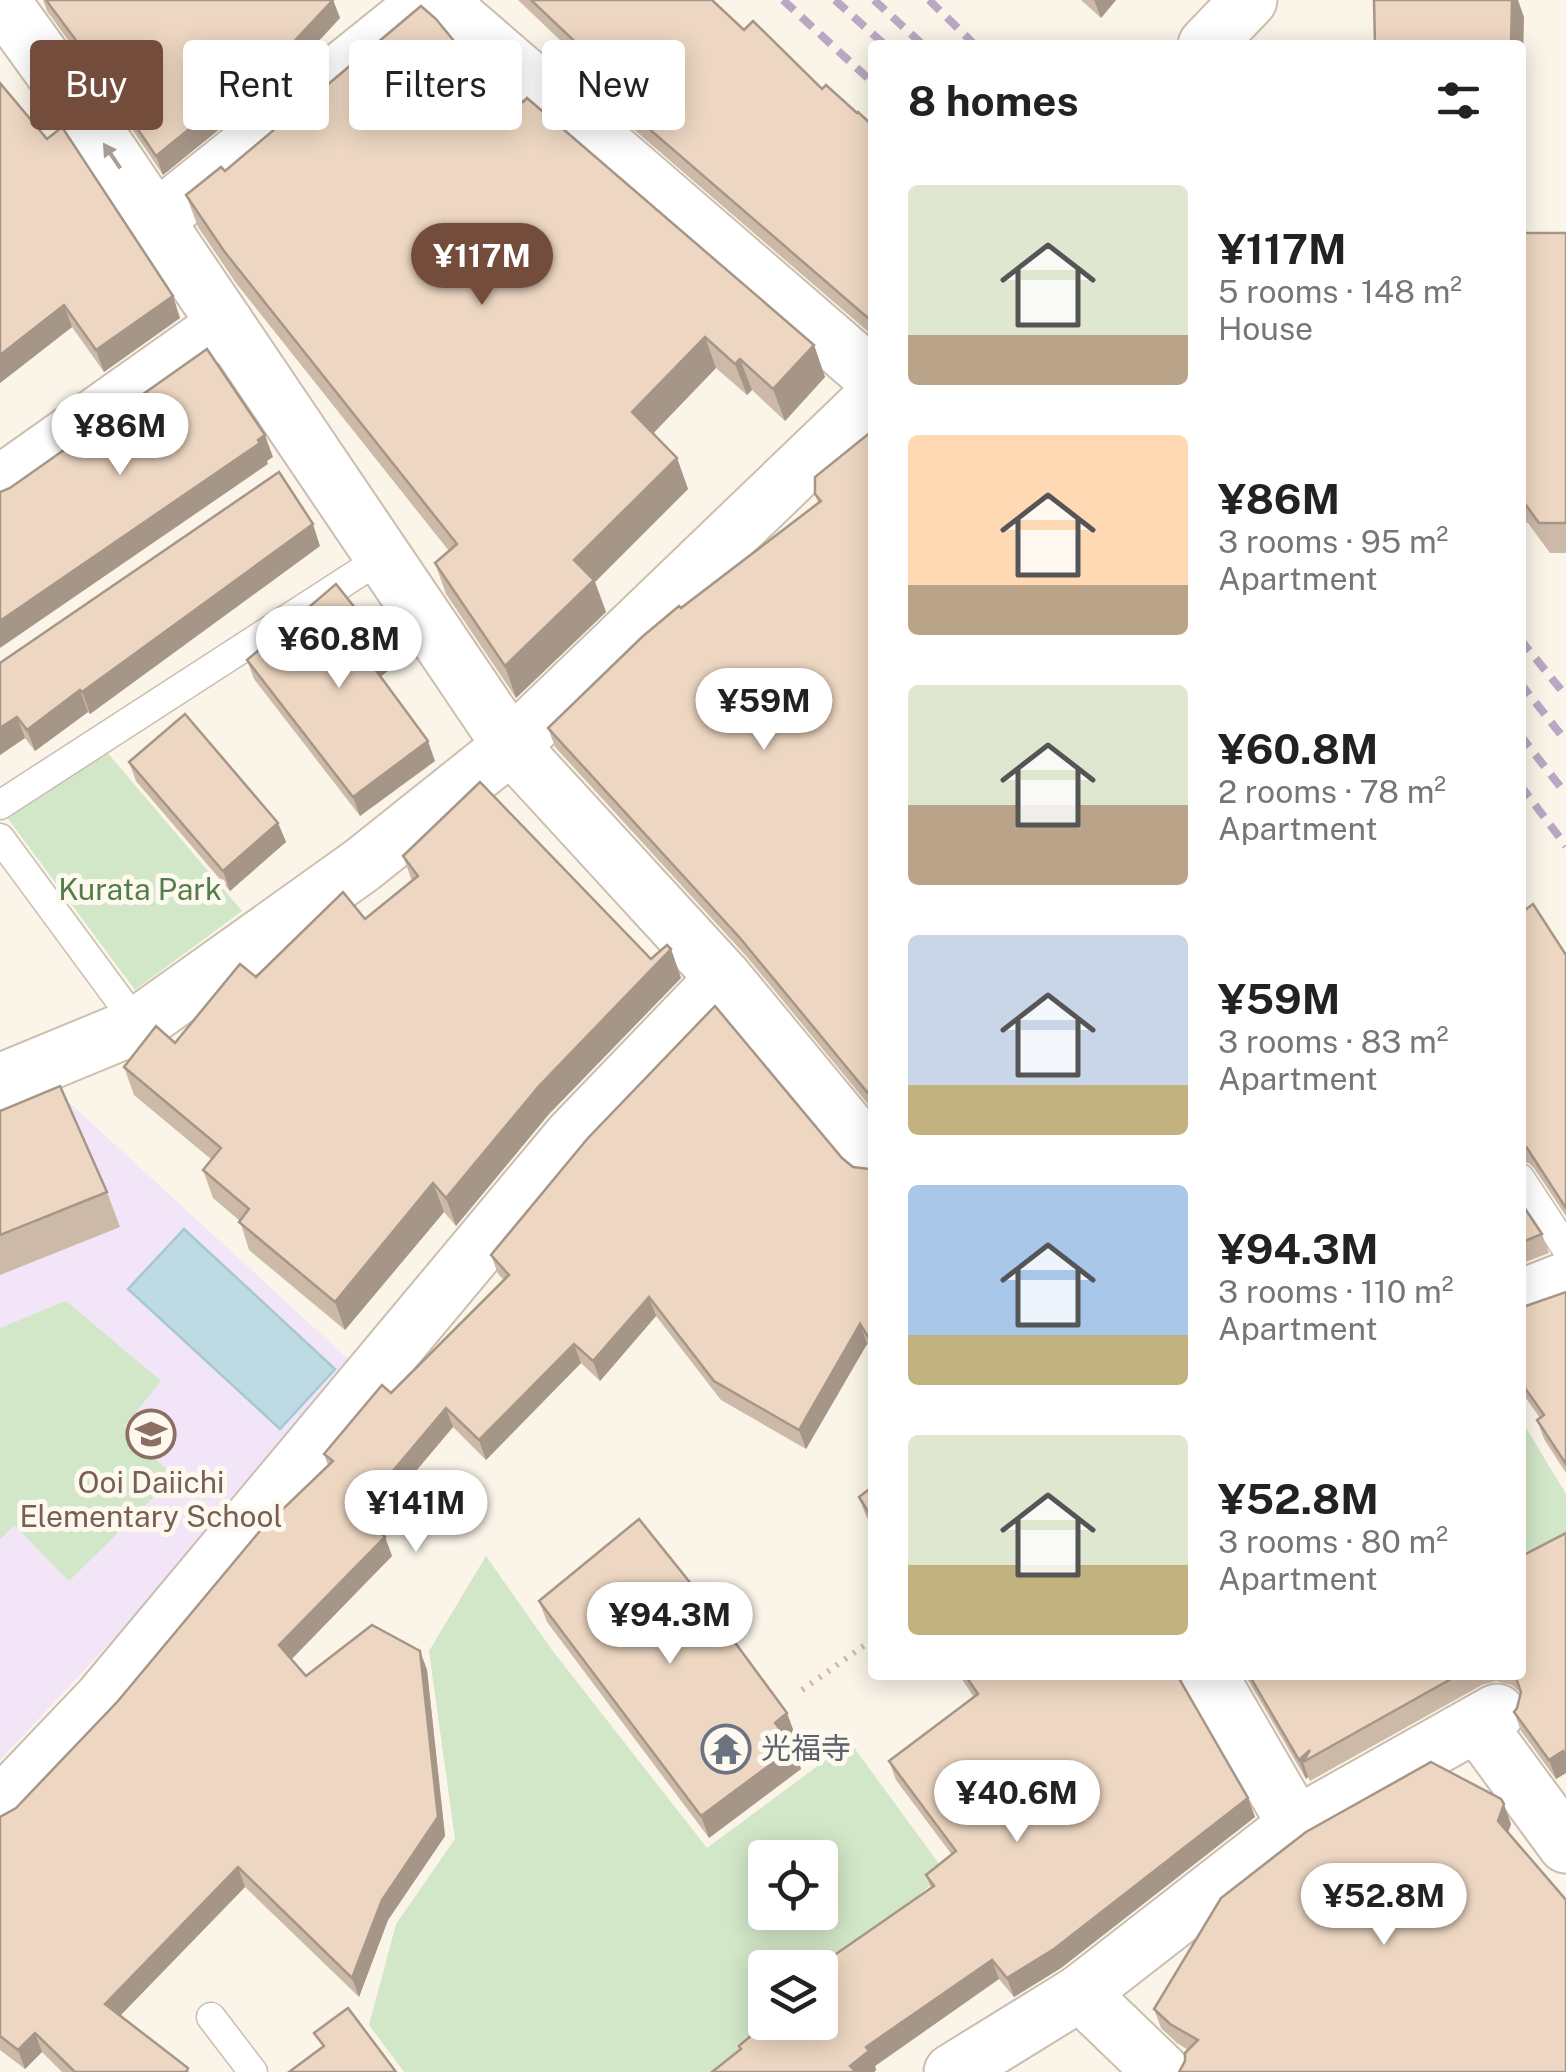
<!DOCTYPE html>
<meta charset="utf-8">
<style>
body{margin:0;font-family:"Public Sans","Noto Sans JP",sans-serif;background:#f2f2f2;color:#222;height:100vh;display:flex;flex-direction:column;font-size:38px;white-space:nowrap}
*{box-sizing:border-box;margin:0}
p{font-size:32px;color:#767676}
.icon{flex:none;width:55px;height:55px;fill:none;stroke:currentColor;stroke-width:2;stroke-linecap:round;stroke-linejoin:round}
.map{position:relative;flex:1;overflow:hidden}
.sheet{position:absolute;left:868px;top:40px;width:658px;height:1640px;display:flex;flex-direction:column;background:#fff;border-radius:10px;box-shadow:0 5px 25px #0003}
.sheet>*{flex:none}
.top-card{position:absolute;left:30px;top:40px;width:688px;height:90px;display:flex;gap:20px}
.tools{position:absolute;left:748px;top:1840px;display:grid;gap:20px}
.tools a{display:grid;place-items:center;width:90px;height:90px;border-radius:10px;background:#fff;box-shadow:0 5px 25px #0003;font-size:50px}
.price{position:absolute;translate:-50% -85px;padding:0 22px;border-radius:35px;background:#fff;color:#222;font-size:32px;line-height:65px;filter:drop-shadow(0 2px 5px #0008)}
.price::after{content:'';position:absolute;left:50%;top:60px;width:30px;height:22px;margin-left:-15px;background:inherit;clip-path:polygon(0 0,100% 0,50% 100%)}
.price.current{background:#744c3b;color:#fff}
ul{padding:0;list-style:none}
li{display:flex;align-items:center;gap:30px;height:250px;padding:0 40px}
li span{display:grid;place-items:center;flex:none;width:280px;height:200px;border-radius:10px;color:#555}
li>.icon{margin-inline-start:auto}
span .icon{width:120px;height:120px;fill:#fffc;stroke-width:1}
li b{font-size:42px}
h2{display:flex;justify-content:space-between;align-items:center;height:120px;padding:0 40px;font-size:42px}
.tag{padding:0 35px;border-radius:10px;background:#fff;box-shadow:0 5px 25px #0003;font-size:35px;line-height:90px}
.tag.current{background:#744c3b;color:#fff}
.map>svg:first-child{display:block}
.education{fill:#f2e5f7}
.green{fill:#d2e7c8;fill-rule:evenodd}
.water{fill:#bedae2;stroke:#a5c8d3;stroke-width:2.5}
.lines{fill:none;stroke-linecap:round;stroke-linejoin:round}
.lane-casing{stroke:#cbbdaf;stroke-width:31}
.street-casing{stroke:#cbbdaf;stroke-width:59}
.secondary-casing{stroke:#cebead;stroke-width:59}
.path{stroke:#d2baa5;stroke-width:6;stroke-dasharray:2.5 8;stroke-linecap:butt}
.lane{stroke:#fff;stroke-width:28}
.street{stroke:#fff;stroke-width:55}
.secondary{stroke:#fff;stroke-width:55}
.rail{stroke:#b9a7c3;stroke-width:8;stroke-dasharray:15 10;stroke-linecap:butt}
.wall{fill:#ccb9a7}
.shaded-wall{fill:#a69688}
.building{fill:#edd7c2;stroke:#a69688;stroke-width:2.5}
.oneway{fill:#aa9e95}
.labels{text-anchor:middle;stroke-width:10;stroke-linejoin:round;paint-order:stroke}
.park-label{font-size:30px;fill:#557c4b;stroke:#fdf9ee}
.education-label{font-size:30px;fill:#785e54;stroke:#fdf9ee}
.worship-label{font-size:30px;fill:#5b616d;stroke:#fdf9ee;text-anchor:start}
</style>
<div class="map">
<svg width="1566" height="2072" viewBox="0 0 1566 2072">
<rect width="100%" height="100%" fill="#faf5e8"/>
<!-- education -->
<path class="education" d="M 60,1094 L 358,1368 L 245,1499 L 0,1760 L 0,1119 Z"/>
<!-- green -->
<g class="green">
<path d="M 105,750 L 242,911 L 135,990 L 6,816 Z"/>
<path d="M 66,1301 L 161,1381 L 124,1427 L 174,1477 L 69,1581 L 14,1525 L 0,1540 L 0,1328 Z"/>
<path d="M 1520,1418 L 1566,1494 L 1566,1548 L 1520,1570 Z"/>
<path d="M 486,1556 L 552,1650 L 707,1848 L 850,1742 L 945,1872 L 820,1982 L 820,1968 L 765,1968 L 765,2022 L 773,2023 L 717,2072 L 404,2072 L 369,2025 L 396,1924 L 455,1839 L 429,1651 ZM 765,1858 L 820,1858 L 820,1912 L 765,1912 Z"/>
</g>
<!-- water -->
<path class="water" d="M 184,1229 L 335,1369 L 280,1429 L 128,1289 Z"/>
<g class="lines">
<!-- lane casing -->
<g class="lane-casing">
<g id="lane">
<path d="M 0,805 L 383,557"/>
<path d="M 0,838 L 138,1025"/>
<path d="M 1520,1178 L 1566,1248"/>
<path d="M 211,2017 L 253,2072"/>
</g>
</g>
<!-- street casing -->
<g class="street-casing">
<g id="street">
<path d="M 437,0 L 872,376"/>
<path d="M 0,9 L 14,18 L 92,126 L 511,746 L 724,978 L 872,1157"/>
<path d="M 162,215 L 429,0"/>
<path d="M 0,484 L 226,324"/>
<path d="M 1520,1298 L 1566,1280"/>
<path d="M 1209,1675 L 1296,1825"/>
<path d="M 1477,1724 L 1566,1845"/>
<path d="M 0,1806 L 102,1699 L 572,1136 L 724,978"/>
<path d="M 1080,1993 L 1296,1825 L 1497,1712"/>
<path d="M 952,2072 L 1080,1993 L 1162,2072"/>
</g>
</g>
<!-- secondary casing -->
<g class="secondary-casing">
<g id="secondary">
<path d="M 1206,45 L 1249,0"/>
<path d="M 0,1082 L 138,1025 L 362,865 L 511,746 L 872,399"/>
</g>
</g>
<!-- path -->
<path class="path" d="M 802,1690 L 872,1640"/>
<!-- lane -->
<use href="#lane" class="lane"/>
<!-- street -->
<use href="#street" class="street"/>
<!-- secondary -->
<use href="#secondary" class="secondary"/>
<!-- rail -->
<g class="rail">
<path d="M 783,0 L 872,82"/>
<path d="M 835,0 L 885,45"/>
<path d="M 874,0 L 923,45"/>
<path d="M 929,0 L 975,45"/>
<path d="M 1520,639 L 1566,696"/>
<path d="M 1520,683 L 1566,741"/>
<path d="M 1520,735 L 1566,794"/>
<path d="M 1520,785 L 1566,846"/>
</g>
</g>
<!-- wall -->
<g class="wall">
<path d="M 43,0 L 333,0 L 340,18 L 290,72 L 163,175 L 118,108 L 112,93 L 84,62 L 47,11 Z"/>
<path d="M 518,0 L 712,0 L 744,30 L 822,89 L 872,125 L 872,335 L 581,84 L 574,64 L 580,59 Z"/>
<path d="M 1081,0 L 1116,0 L 1101,18 Z"/>
<path d="M 463,52 L 814,345 L 825,377 L 785,421 L 752,390 L 747,395 L 716,368 L 653,433 L 677,458 L 688,489 L 595,582 L 606,612 L 516,698 L 446,594 L 435,563 L 449,551 L 236,283 L 198,227 L 186,195 L 225,171 Z"/>
<path d="M 0,83 L 180,318 L 104,372 L 72,327 L 0,383 Z"/>
<path d="M 1520,233 L 1566,233 L 1566,553 L 1550,553 L 1528,523 L 1520,521 Z"/>
<path d="M 872,432 L 872,1109 L 747,957 L 555,747 L 548,728 L 681,608 L 818,503 L 815,494 Z"/>
<path d="M 320,546 L 90,714 L 88,712 L 35,751 L 25,738 L 0,755 L 0,663 Z"/>
<path d="M 386,647 L 393,667 L 380,677 L 435,761 L 360,816 L 254,679 L 247,660 Z"/>
<path d="M 129,762 L 278,823 L 286,842 L 230,891 L 136,781 Z"/>
<path d="M 403,856 L 651,959 L 671,949 L 681,978 L 549,1114 L 456,1226 L 444,1212 L 345,1330 L 249,1250 L 240,1221 L 213,1198 L 203,1170 L 212,1160 L 134,1095 L 124,1067 L 175,1043 L 256,977 L 365,919 L 412,881 Z"/>
<path d="M 1520,902 L 1566,955 L 1566,1216 L 1534,1168 L 1529,1163 L 1520,1161 Z"/>
<path d="M 0,1111 L 107,1192 L 120,1227 L 0,1275 Z"/>
<path d="M 842,1158 L 853,1167 L 869,1169 L 872,1167 L 872,1352 L 867,1344 L 806,1449 L 721,1400 L 656,1316 L 600,1381 L 581,1363 L 486,1460 L 453,1427 L 372,1523 L 385,1537 L 392,1556 L 291,1659 L 306,1676 L 420,1651 L 427,1670 L 445,1836 L 388,1920 L 359,1997 L 245,1887 L 120,2016 L 190,2072 L 62,2072 L 42,2052 L 25,2069 L 0,2050 L 0,1817 L 16,1808 L 118,1701 L 328,1465 L 324,1454 L 391,1393 L 504,1280 L 498,1274 L 491,1255 Z"/>
<path d="M 1520,1201 L 1542,1234 L 1549,1253 L 1520,1264 Z"/>
<path d="M 1566,1292 L 1566,1473 L 1544,1439 L 1537,1420 L 1540,1418 L 1520,1390 L 1520,1308 Z"/>
<path d="M 872,1487 L 872,1526 L 866,1516 L 859,1497 Z"/>
<path d="M 1566,1533 L 1566,1773 L 1556,1779 L 1521,1731 L 1514,1712 L 1517,1708 L 1521,1693 L 1512,1685 L 1496,1681 L 1482,1685 L 1310,1781 L 1308,1777 L 1306,1779 L 1245,1675 L 1520,1675 Z"/>
<path d="M 700,1595 L 702,1600 L 787,1713 L 795,1735 L 788,1740 L 801,1769 L 709,1838 L 547,1622 L 539,1601 Z"/>
<path d="M 959,1675 L 1178,1675 L 1248,1798 L 1255,1817 L 1061,1968 L 1014,1997 L 999,1979 L 875,2066 L 876,2070 L 874,2072 L 711,2072 L 740,2050 L 739,2046 L 827,1974 L 823,1963 L 931,1888 L 926,1875 L 952,1855 L 896,1780 L 889,1761 L 974,1697 Z"/>
<path d="M 1511,1824 L 1508,1833 L 1185,2061 L 1188,2050 L 1177,2043 L 1161,2028 L 1154,2009 Z"/>
</g>
<!-- shaded-wall -->
<g class="shaded-wall">
<path d="M 333,0 L 340,18 L 290,72 L 163,175 L 156,156 Z"/>
<path d="M 1094,0 L 1116,0 L 1101,18 Z"/>
<path d="M 1512,0 L 1518,0 L 1524,17 L 1521,154 L 1520,45 L 1511,45 Z"/>
<path d="M 173,296 L 180,318 L 104,372 L 96,350 Z"/>
<path d="M 64,305 L 72,327 L 0,383 L 0,355 Z"/>
<path d="M 705,337 L 716,368 L 644,443 L 632,412 Z"/>
<path d="M 814,345 L 825,377 L 785,421 L 773,389 Z"/>
<path d="M 740,359 L 752,390 L 747,395 L 735,364 Z"/>
<path d="M 265,435 L 273,457 L 267,461 L 268,464 L 0,648 L 0,621 Z"/>
<path d="M 677,458 L 688,489 L 595,582 L 606,612 L 516,698 L 505,666 L 574,560 Z"/>
<path d="M 313,524 L 320,546 L 90,714 L 82,692 Z"/>
<path d="M 386,647 L 393,667 L 376,680 L 369,661 Z"/>
<path d="M 80,690 L 88,712 L 35,751 L 27,730 Z"/>
<path d="M 17,717 L 25,738 L 0,755 L 0,728 Z"/>
<path d="M 428,741 L 435,761 L 360,816 L 353,797 Z"/>
<path d="M 278,823 L 286,842 L 230,891 L 223,871 Z"/>
<path d="M 671,949 L 681,978 L 549,1114 L 456,1226 L 446,1198 L 539,1086 Z"/>
<path d="M 433,1183 L 444,1212 L 345,1330 L 335,1302 Z"/>
<path d="M 649,1297 L 656,1316 L 600,1381 L 593,1361 Z"/>
<path d="M 860,1324 L 867,1344 L 806,1449 L 799,1430 Z"/>
<path d="M 574,1344 L 581,1363 L 486,1460 L 479,1440 Z"/>
<path d="M 446,1408 L 453,1427 L 367,1529 L 360,1510 Z"/>
<path d="M 385,1537 L 392,1556 L 286,1665 L 279,1645 Z"/>
<path d="M 420,1651 L 427,1670 L 445,1836 L 388,1920 L 359,1997 L 352,1978 Z"/>
<path d="M 787,1713 L 795,1735 L 783,1744 L 775,1723 Z"/>
<path d="M 794,1747 L 801,1769 L 709,1838 L 701,1816 Z"/>
<path d="M 1310,1750 L 1303,1762 L 1308,1777 L 1306,1779 L 1299,1760 Z"/>
<path d="M 1563,1751 L 1566,1760 L 1566,1773 L 1556,1779 L 1549,1760 Z"/>
<path d="M 1248,1798 L 1255,1817 L 1061,1968 L 1014,1997 L 1007,1978 Z"/>
<path d="M 1504,1804 L 1511,1824 L 1505,1840 L 1498,1821 Z"/>
<path d="M 238,1867 L 245,1887 L 112,2024 L 105,2004 Z"/>
<path d="M 992,1960 L 999,1979 L 875,2066 L 876,2070 L 874,2072 L 852,2072 L 850,2066 L 866,2047 Z"/>
<path d="M 35,2033 L 42,2052 L 25,2069 L 18,2050 Z"/>
</g>
<!-- building -->
<g class="building">
<path d="M 46,0 L 333,0 L 283,53 L 156,156 L 111,90 L 116,86 L 78,43 Z"/>
<path d="M 531,0 L 712,0 L 744,30 L 753,21 L 822,89 L 826,85 L 857,113 L 858,112 L 872,125 L 872,314 L 868,318 L 574,64 L 586,52 Z"/>
<path d="M 1374,0 L 1512,0 L 1511,45 L 1375,45 Z"/>
<path d="M 421,6 L 436,19 L 463,52 L 465,50 L 479,64 L 523,102 L 527,98 L 814,345 L 773,389 L 740,359 L 735,364 L 705,337 L 632,412 L 677,458 L 574,560 L 594,580 L 505,666 L 435,563 L 457,544 L 224,251 L 186,195 L 221,167 L 225,171 Z"/>
<path d="M 0,83 L 47,139 L 62,127 L 173,296 L 96,350 L 64,305 L 0,355 Z"/>
<path d="M 1520,233 L 1566,233 L 1566,523 L 1539,523 L 1520,497 Z"/>
<path d="M 207,349 L 265,435 L 258,440 L 260,443 L 0,621 L 0,492 L 10,488 Z"/>
<path d="M 872,431 L 872,1098 L 740,938 L 548,728 L 642,637 L 679,606 L 681,608 L 821,501 L 815,494 L 815,477 Z"/>
<path d="M 279,472 L 313,524 L 82,692 L 80,690 L 27,730 L 17,717 L 0,728 L 0,663 Z"/>
<path d="M 336,584 L 386,647 L 369,661 L 428,741 L 353,797 L 247,660 Z"/>
<path d="M 185,714 L 278,823 L 223,871 L 129,762 Z"/>
<path d="M 480,782 L 651,959 L 667,945 L 671,949 L 539,1086 L 446,1198 L 433,1183 L 335,1302 L 239,1222 L 249,1209 L 203,1170 L 221,1148 L 124,1067 L 156,1026 L 175,1043 L 240,964 L 256,977 L 343,892 L 365,919 L 418,876 L 403,856 Z"/>
<path d="M 1520,902 L 1525,910 L 1533,904 L 1566,955 L 1566,1208 L 1527,1148 L 1520,1143 Z"/>
<path d="M 715,1006 L 842,1158 L 853,1167 L 869,1169 L 872,1167 L 872,1343 L 860,1324 L 799,1430 L 714,1381 L 649,1297 L 593,1361 L 574,1344 L 479,1440 L 446,1408 L 360,1510 L 385,1537 L 279,1645 L 306,1676 L 372,1625 L 420,1651 L 438,1817 L 382,1900 L 352,1978 L 238,1867 L 105,2004 L 188,2068 L 186,2072 L 75,2072 L 35,2033 L 18,2050 L 0,2036 L 0,1817 L 16,1808 L 118,1701 L 259,1532 L 333,1461 L 324,1454 L 382,1385 L 391,1393 L 509,1275 L 491,1255 L 588,1138 Z"/>
<path d="M 60,1086 L 107,1192 L 0,1235 L 0,1111 Z"/>
<path d="M 1520,1201 L 1542,1234 L 1520,1243 Z"/>
<path d="M 1566,1292 L 1566,1464 L 1537,1420 L 1544,1415 L 1520,1381 L 1520,1308 Z"/>
<path d="M 872,1487 L 872,1518 L 859,1497 Z"/>
<path d="M 639,1519 L 700,1595 L 695,1605 L 703,1599 L 787,1713 L 775,1723 L 794,1747 L 701,1816 L 539,1601 Z"/>
<path d="M 1566,1533 L 1566,1756 L 1563,1751 L 1549,1760 L 1514,1712 L 1517,1708 L 1521,1692 L 1515,1675 L 1520,1675 L 1520,1557 Z"/>
<path d="M 965,1675 L 1177,1675 L 1248,1798 L 1054,1949 L 1007,1978 L 992,1960 L 866,2047 L 869,2051 L 850,2066 L 856,2072 L 712,2072 L 741,2049 L 739,2046 L 767,2022 L 820,2022 L 820,1979 L 829,1972 L 823,1963 L 934,1886 L 926,1875 L 956,1851 L 889,1761 L 978,1694 Z"/>
<path d="M 1249,1675 L 1458,1675 L 1303,1762 L 1310,1750 L 1299,1760 Z"/>
<path d="M 1431,1762 L 1501,1799 L 1504,1804 L 1498,1821 L 1566,1900 L 1566,2072 L 1179,2072 L 1185,2061 L 1185,2053 L 1198,2040 L 1170,2024 L 1154,2009 L 1221,1898 L 1306,1832 Z"/>
<path d="M 348,2008 L 396,2072 L 289,2072 L 324,2046 L 314,2033 Z"/>
</g>
<!-- one-way arrows -->
<defs><path id="oneway-solid" d="M-6-.8H1V-3.2L6.5 0L1 3.2V.8H-6Z" transform="scale(2.5)"/></defs>
<use class="oneway" href="#oneway-solid" transform="translate(112 156) rotate(-124)"/>
<!-- icons -->
<defs>
<g id="school-ring" transform="scale(2.5)"><circle r="9.5" fill="#fdf9ee" stroke="#8d6e63" stroke-width="1.5"/><path d="M0-5L7-2L0 1L-7-2ZM-4 1L0 2.5L4 1V4Q0 6-4 4Z" fill="#8d6e63"/></g>
<g id="temple-ring" transform="scale(2.5)"><circle r="9.5" fill="#fdf9ee" stroke="#6b7280" stroke-width="1.5"/><path d="M0-6L5-2H3V0L6.5 2.5H4V6H1.5V3h-3V6H-4V2.5H-6.5L-3 0V-2H-5Z" fill="#6b7280"/></g>
</defs>
<g fill-rule="evenodd">
<use href="#school-ring" x="151" y="1434"/>
<use href="#temple-ring" x="726" y="1749"/>
</g>
<g class="labels">
<!-- park labels -->
<g class="park-label">
<text x="140" y="900">Kurata Park</text>
</g>
<!-- education labels -->
<g class="education-label">
<text x="151" y="1493">Ooi Daiichi<tspan x="151" dy="34">Elementary School</tspan></text>
</g>
<!-- worship labels -->
<g class="worship-label">
<text x="761" y="1759">光福寺</text>
</g>
</g>
</svg>
<div class="tools">
<a><svg class="icon" aria-label="locate" viewBox="0 0 24 24"><circle cx="12" cy="12" r="6"/><path d="M12 2v4M12 18v4M2 12h4M18 12h4"/></svg></a>
<a><svg class="icon" aria-label="layers" viewBox="0 0 24 24"><path d="M12 4l9 5-9 5-9-5zM3 14l9 5 9-5"/></svg></a>
</div>
<b class="price current" style="left:482px;top:308px">¥117M</b>
<b class="price" style="left:120px;top:478px">¥86M</b>
<b class="price" style="left:339px;top:691px">¥60.8M</b>
<b class="price" style="left:764px;top:753px">¥59M</b>
<b class="price" style="left:416px;top:1555px">¥141M</b>
<b class="price" style="left:670px;top:1667px">¥94.3M</b>
<b class="price" style="left:1017px;top:1845px">¥40.6M</b>
<b class="price" style="left:1384px;top:1948px">¥52.8M</b>
<div class="top-card">
<a class="tag current">Buy</a>
<a class="tag">Rent</a>
<a class="tag">Filters</a>
<a class="tag">New</a>
</div>
<section class="sheet">
<h2>8 homes<svg class="icon" aria-label="filters" viewBox="0 0 24 24"><path d="M4 7h16M4 17h16"/><circle cx="9" cy="7" r="2"/><circle cx="15" cy="17" r="2"/></svg></h2>
<ul>
<li><span style="background:linear-gradient(#dfe7d0 75%,#b9a48a 0)"><svg class="icon" aria-label="home" viewBox="0 0 24 24"><path d="M3 11l9-7 9 7M6 9v11h12V9"/></svg></span><div><b>¥117M</b><p>5 rooms · 148 m²</p><p>House</p></div></li>
<li><span style="background:linear-gradient(#ffd9b3 75%,#b9a48a 0)"><svg class="icon" aria-label="home" viewBox="0 0 24 24"><path d="M3 11l9-7 9 7M6 9v11h12V9"/></svg></span><div><b>¥86M</b><p>3 rooms · 95 m²</p><p>Apartment</p></div></li>
<li><span style="background:linear-gradient(#dfe7d0 60%,#b9a48a 0)"><svg class="icon" aria-label="home" viewBox="0 0 24 24"><path d="M3 11l9-7 9 7M6 9v11h12V9"/></svg></span><div><b>¥60.8M</b><p>2 rooms · 78 m²</p><p>Apartment</p></div></li>
<li><span style="background:linear-gradient(#c9d6e8 75%,#c2b280 0)"><svg class="icon" aria-label="home" viewBox="0 0 24 24"><path d="M3 11l9-7 9 7M6 9v11h12V9"/></svg></span><div><b>¥59M</b><p>3 rooms · 83 m²</p><p>Apartment</p></div></li>
<li><span style="background:linear-gradient(#a9c7e8 75%,#c2b280 0)"><svg class="icon" aria-label="home" viewBox="0 0 24 24"><path d="M3 11l9-7 9 7M6 9v11h12V9"/></svg></span><div><b>¥94.3M</b><p>3 rooms · 110 m²</p><p>Apartment</p></div></li>
<li><span style="background:linear-gradient(#dfe7d0 65%,#c2b280 0)"><svg class="icon" aria-label="home" viewBox="0 0 24 24"><path d="M3 11l9-7 9 7M6 9v11h12V9"/></svg></span><div><b>¥52.8M</b><p>3 rooms · 80 m²</p><p>Apartment</p></div></li>
</ul>
</section>
</div>
